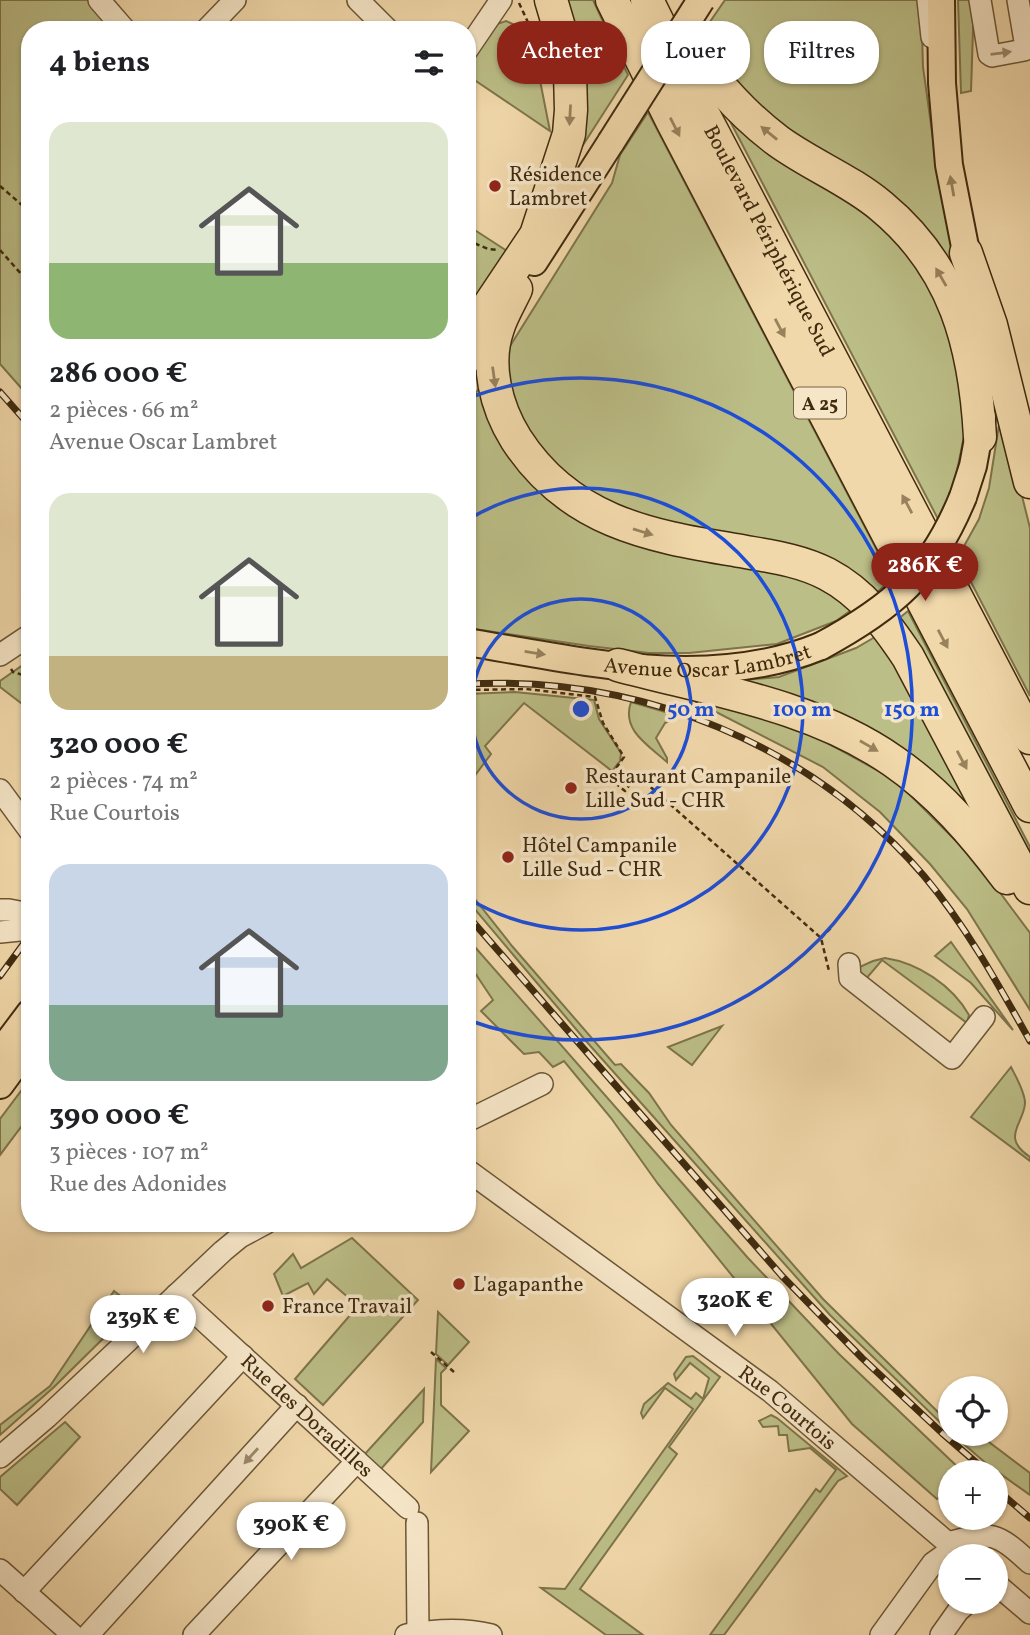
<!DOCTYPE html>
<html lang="fr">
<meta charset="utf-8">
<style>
body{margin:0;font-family:Vollkorn,serif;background:#f6f6f6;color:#202124;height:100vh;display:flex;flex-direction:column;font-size:26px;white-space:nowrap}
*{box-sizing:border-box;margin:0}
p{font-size:23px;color:#757577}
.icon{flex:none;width:38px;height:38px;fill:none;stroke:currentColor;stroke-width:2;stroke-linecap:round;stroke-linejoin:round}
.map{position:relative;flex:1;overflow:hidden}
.drawer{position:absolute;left:21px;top:21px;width:455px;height:1211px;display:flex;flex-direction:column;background:#fff;border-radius:28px;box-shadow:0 2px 5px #0004}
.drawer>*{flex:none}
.guide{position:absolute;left:497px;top:21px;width:427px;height:63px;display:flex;gap:14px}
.fabs{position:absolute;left:938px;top:1376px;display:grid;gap:14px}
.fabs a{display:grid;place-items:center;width:70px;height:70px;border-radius:50%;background:#fff;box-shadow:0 2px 5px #0004;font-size:35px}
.price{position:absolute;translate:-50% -60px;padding:0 16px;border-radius:24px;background:#fff;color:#222;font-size:23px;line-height:46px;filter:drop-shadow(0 2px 4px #0008)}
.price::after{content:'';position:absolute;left:50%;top:42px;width:21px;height:16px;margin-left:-10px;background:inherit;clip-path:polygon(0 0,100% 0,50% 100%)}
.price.selected{background:#8f2418;color:#fff}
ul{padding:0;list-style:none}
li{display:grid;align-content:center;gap:14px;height:371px;padding:0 28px}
li span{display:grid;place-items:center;height:217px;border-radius:21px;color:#555}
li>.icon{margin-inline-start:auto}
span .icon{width:126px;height:126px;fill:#fffc;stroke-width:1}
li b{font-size:30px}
h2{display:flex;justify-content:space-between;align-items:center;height:84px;padding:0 28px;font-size:30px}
.chip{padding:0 24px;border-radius:28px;background:#fff;box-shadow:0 2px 5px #0004;font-size:24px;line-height:63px}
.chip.selected{background:#8f2418;color:#fff}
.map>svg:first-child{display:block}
.green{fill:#bcbe87;stroke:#7e744b;stroke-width:2}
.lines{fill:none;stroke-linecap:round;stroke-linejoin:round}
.minor-casing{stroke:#6c5636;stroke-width:24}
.major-casing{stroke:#402b0f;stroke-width:30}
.highway-casing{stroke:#402b0f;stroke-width:35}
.path{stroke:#402b0f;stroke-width:2.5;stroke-dasharray:5 3.5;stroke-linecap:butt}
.minor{stroke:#f6e6c8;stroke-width:21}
.major{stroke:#f1d8aa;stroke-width:26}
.highway{stroke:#f1d8aa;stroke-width:32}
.rail-casing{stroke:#402b0f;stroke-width:7}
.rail{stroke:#f6e6c8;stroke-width:4.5;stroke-dasharray:13;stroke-linecap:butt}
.major-bridge-casing{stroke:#402b0f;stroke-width:30;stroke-linecap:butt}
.major-bridge{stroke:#f1d8aa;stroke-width:26}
.oneway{fill:#9b886c}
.oneway2{fill:#98825c}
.ring{fill:none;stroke:#1d4ed8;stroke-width:3.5}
.poi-dot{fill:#8f2418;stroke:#f6e6c8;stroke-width:2.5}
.labels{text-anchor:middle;stroke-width:7;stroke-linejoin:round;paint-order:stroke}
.shield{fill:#f6e6c8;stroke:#776346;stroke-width:2}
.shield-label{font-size:19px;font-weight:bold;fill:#402b0f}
.poi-label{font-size:21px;fill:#402b0f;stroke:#f6e6c8;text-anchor:start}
.street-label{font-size:21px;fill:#402b0f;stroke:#f6e6c8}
.centre{fill:#1d4ed8;stroke:#f6e6c8;stroke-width:3.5}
.ring-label{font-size:21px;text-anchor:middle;font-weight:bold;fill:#1d4ed8;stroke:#f6e6c8;stroke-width:7;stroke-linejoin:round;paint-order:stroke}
</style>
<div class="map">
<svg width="1030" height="1635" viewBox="0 0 1030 1635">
<rect width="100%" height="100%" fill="#f1d8aa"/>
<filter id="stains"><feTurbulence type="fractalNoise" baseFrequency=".00286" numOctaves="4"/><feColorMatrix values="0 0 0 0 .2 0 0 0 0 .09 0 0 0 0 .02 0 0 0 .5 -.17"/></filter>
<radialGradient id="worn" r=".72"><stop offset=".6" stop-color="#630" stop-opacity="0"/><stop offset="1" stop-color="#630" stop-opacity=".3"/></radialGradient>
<!-- green -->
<g class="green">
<path d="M 0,0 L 88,0 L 114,30 L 30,30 L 30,398 L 0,364 Z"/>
<path d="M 558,0 L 593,0 L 628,75 L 569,167 Z"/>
<path d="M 725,0 L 921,0 L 923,67 L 938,175 L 959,278 L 758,111 L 701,43 L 703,32 Z"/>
<path d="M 958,0 L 974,0 L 971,91 L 961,93 Z"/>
<path d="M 506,21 L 522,28 L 533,45 L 550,131 L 467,75 L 467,60 L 497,24 Z"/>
<path d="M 719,100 L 884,217 L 946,298 L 968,417 L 953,490 L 938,519 Z"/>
<path d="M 648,112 L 892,579 L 874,595 L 645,524 L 573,486 L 521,427 L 502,359 L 612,183 L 620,155 Z"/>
<path d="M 467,225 L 507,251 L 467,311 Z"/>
<path d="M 481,385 L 522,468 L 799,575 L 854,608 L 836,621 L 777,644 L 689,653 L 649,653 L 589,646 L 467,628 L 467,407 Z"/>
<path d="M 1001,412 L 1030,528 L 1030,696 L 958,557 L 979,519 L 989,488 Z"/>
<path d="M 908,611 L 1030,847 L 1030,865 L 897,620 Z"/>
<path d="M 875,637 L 899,672 L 990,837 L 731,681 L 779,677 L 856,648 Z"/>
<path d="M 30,660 L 30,710 L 0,687 L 0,681 Z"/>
<path d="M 515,692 L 594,700 L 599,719 L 621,753 L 620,761 L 612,771 L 524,703 L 485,746 L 491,754 L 467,786 L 467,694 Z"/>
<path d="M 685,696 L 802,729 L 895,780 L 978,863 L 1030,933 L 1030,1010 L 967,909 L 930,864 L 880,812 L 823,767 Z"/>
<path d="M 631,702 L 679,716 L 665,723 L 656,738 L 667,758 L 667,762 C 648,745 621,730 631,702 Z"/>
<path d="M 467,889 L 512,946 L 615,1065 L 621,1064 L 649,1093 L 671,1125 L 823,1299 L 942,1416 L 947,1410 L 950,1412 L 950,1432 L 830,1315 L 586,1041 L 467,900 Z"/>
<path d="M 467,938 L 748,1258 L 839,1354 L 963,1472 L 950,1472 L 950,1492 L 937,1499 L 852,1424 L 658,1184 L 611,1118 L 564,1061 L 553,1067 L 539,1052 L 524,1054 L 481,1011 L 493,1000 L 467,961 Z"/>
<path d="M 951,942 L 1013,1030 L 971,983 L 935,956 Z"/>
<path d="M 885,958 C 918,963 952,985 969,1015 L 967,1023 L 882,960 L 865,980 L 853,970 L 873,961 Z"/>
<path d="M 722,1026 L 692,1065 L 668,1047 Z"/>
<path d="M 1011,1067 C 1016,1077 1025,1092 1025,1103 C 1024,1124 1000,1137 1030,1157 L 1030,1161 L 971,1117 Z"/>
<path d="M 30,1079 L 30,1115 L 0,1155 L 0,1119 Z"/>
<path d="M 352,1238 L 418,1300 L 323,1405 L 295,1379 L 358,1306 L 327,1279 L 314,1294 L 308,1283 L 283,1296 L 274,1274 L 293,1254 L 301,1268 Z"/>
<path d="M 114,1291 L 135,1307 L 54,1387 L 0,1435 L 0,1425 L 50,1386 Z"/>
<path d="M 438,1312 L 469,1342 L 448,1365 L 436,1354 Z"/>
<path d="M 693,1356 L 720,1377 L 669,1447 L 677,1454 L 580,1589 L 643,1635 L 606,1635 L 541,1588 L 565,1589 L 693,1409 L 665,1388 L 643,1418 L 641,1413 L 644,1404 L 668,1383 L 691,1399 L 696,1393 L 703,1399 L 709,1378 L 690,1363 L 676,1380 L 674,1374 L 686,1357 Z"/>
<path d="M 436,1359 L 446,1368 L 441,1373 L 441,1405 L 469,1431 L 431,1472 Z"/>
<path d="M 424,1389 L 423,1422 L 380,1470 L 364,1455 Z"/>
<path d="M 771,1415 L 777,1418 L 847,1476 L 838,1481 L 724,1635 L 710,1635 L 816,1489 L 820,1492 L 836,1470 L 810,1448 L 789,1451 L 787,1435 L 779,1435 L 778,1426 L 763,1427 L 759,1421 Z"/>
<path d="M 65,1422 L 80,1437 L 17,1505 L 0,1489 L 0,1477 Z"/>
<path d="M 951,1433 L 977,1433 L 1030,1473 L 1030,1495 L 988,1465 Z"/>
</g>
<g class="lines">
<!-- minor casing -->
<g class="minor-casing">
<g id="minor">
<path d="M 99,0 L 125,30"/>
<path d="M 358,0 L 388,30"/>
<path d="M 928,0 L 932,37"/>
<path d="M 980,0 L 989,54 L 992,56 L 1024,50 L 1026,47 L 1018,0"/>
<path d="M 206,30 L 235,0"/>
<path d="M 467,50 L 501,0"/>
<path d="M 0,655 L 30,635"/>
<path d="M 0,790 L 30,831"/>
<path d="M 0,910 L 9,910 L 30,914"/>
<path d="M 0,932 L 30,929"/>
<path d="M 849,964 L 850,978 L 952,1058 L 984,1017"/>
<path d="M 467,1121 L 542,1084"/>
<path id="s1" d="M 467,1170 L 770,1391 L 963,1556"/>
<path id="s2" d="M 176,1295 L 408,1508"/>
<path d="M 0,1457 L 47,1417 L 223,1251 L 240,1237 L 266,1223"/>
<path d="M 417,1523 L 418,1635"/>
<path d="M 948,1543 C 992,1531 996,1532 1030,1563"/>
<path d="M 0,1570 L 73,1635"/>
<path d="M 996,1584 L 1030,1613"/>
<path d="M 24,1592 L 243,1356"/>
<path d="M 88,1635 L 297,1405"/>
<path d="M 194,1635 L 357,1461"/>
<path d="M 406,1635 C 434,1630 463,1628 491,1635"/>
<path d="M 881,1635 L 933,1563 L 954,1548"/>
<path d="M 941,1635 L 958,1611 L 969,1601"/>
</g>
</g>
<!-- major casing -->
<g class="major-casing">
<g id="major">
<path d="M 941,0 L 942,83 L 949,165 L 970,272"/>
<path d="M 534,262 L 611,142"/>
<path d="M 467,361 L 493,323"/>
<path d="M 963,497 L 973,466 L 982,417"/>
<path id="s3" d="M 467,642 C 581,661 709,692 821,646"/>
<path d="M 0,1053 L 30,1013"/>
<path d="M 0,1085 L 30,1044"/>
</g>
</g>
<!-- highway casing -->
<g class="highway-casing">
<g id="highway">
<path d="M 612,0 L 672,121 L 1030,806"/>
<path id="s4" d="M 647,0 L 698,104 L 1030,738"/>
<path d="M 680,31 C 706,73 738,111 778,141 C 811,165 850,180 881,206 C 955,267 975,346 980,437"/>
<path d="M 966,253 L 991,325 L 1030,482"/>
<path d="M 516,289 C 510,302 502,315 498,328 C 485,364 496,407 516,439 C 568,520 647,536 735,550 C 767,556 798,559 827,574 C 863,593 886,624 908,657 L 1030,888"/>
<path d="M 467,338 L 536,235 L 569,134 L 571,110 L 570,73 L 567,54 L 551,0"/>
<path d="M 618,665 C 711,690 813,705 893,761 C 938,792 974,834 1007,878"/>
</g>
</g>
<!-- path -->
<g class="path">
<path d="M 519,3 L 540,48"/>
<path d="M 0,186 L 30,212"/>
<path d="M 467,240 L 488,249 L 497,250"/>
<path d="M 0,250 L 30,284"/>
<path d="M 11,669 L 13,672 L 30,677"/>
<path d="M 467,690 L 526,689 L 595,697 L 603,723 L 624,757 L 609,778 L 625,791 L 637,775 L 821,938 L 829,971"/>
<path d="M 821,938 L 832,927"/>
<path d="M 431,1352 L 454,1372"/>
</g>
<!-- minor -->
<use href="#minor" class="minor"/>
<!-- major -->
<use href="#major" class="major"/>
<!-- highway -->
<use href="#highway" class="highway"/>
<!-- rail casing -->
<g class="rail-casing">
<g id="rail">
<path d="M 0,392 L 30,426"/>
<path d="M 467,684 C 640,675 811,744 924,876 C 966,926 998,984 1030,1041"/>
<path d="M 467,915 L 782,1276 L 862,1358 L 942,1433 L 987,1472"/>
<path d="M 0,976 L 30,935"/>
<path d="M 996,1489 L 1030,1518"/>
</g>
</g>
<!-- rail -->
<use href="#rail" class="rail"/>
<!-- major-bridge casing -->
<g class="major-bridge-casing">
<g id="major-bridge">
<path d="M 611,142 L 701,0"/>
<path d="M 821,646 C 893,607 931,575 963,497"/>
</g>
</g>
<!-- major-bridge -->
<use href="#major-bridge" class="major-bridge"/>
</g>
<!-- one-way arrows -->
<defs><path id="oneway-solid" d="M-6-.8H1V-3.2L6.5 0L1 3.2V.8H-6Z" transform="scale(1.75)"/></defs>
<g class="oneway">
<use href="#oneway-solid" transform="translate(1001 53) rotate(-7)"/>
<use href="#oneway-solid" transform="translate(251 1456) rotate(132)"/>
</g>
<g class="oneway2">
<use href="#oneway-solid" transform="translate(570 115) rotate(93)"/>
<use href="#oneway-solid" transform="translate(675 127) rotate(63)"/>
<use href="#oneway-solid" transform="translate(769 133) rotate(-141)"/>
<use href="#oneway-solid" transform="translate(952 186) rotate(-100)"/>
<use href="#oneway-solid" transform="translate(941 277) rotate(-120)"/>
<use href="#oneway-solid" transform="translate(780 328) rotate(62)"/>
<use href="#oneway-solid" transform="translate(494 377) rotate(82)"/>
<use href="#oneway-solid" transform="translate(907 504) rotate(-118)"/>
<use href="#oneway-solid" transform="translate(643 532) rotate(17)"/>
<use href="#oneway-solid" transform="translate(943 639) rotate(62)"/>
<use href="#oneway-solid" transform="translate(535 653) rotate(9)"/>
<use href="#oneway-solid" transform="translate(869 746) rotate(30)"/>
<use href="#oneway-solid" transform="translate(962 760) rotate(62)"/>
</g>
<!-- distance rings -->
<g class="ring">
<circle cx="581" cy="709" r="110"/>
<path d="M469 519A221 221 0 1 1 469 899"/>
<path d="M468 398A331 331 0 1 1 468 1020"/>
</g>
<!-- markers -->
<g class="poi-dot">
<circle cx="495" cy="186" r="7"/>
<circle cx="571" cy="788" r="7"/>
<circle cx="508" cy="857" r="7"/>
<circle cx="459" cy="1284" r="7"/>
<circle cx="268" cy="1306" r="7"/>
</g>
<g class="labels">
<!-- shield labels -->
<rect class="shield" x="794" y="387.5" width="52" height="31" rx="5"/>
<g class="shield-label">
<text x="820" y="410">A 25</text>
</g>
<!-- poi labels -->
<g class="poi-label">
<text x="509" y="181">Résidence<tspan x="509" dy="24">Lambret</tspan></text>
<text x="585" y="783">Restaurant Campanile<tspan x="585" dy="24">Lille Sud - CHR</tspan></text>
<text x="522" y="852">Hôtel Campanile<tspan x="522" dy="24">Lille Sud - CHR</tspan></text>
<text x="473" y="1291">L'agapanthe</text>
<text x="282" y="1313">France Travail</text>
</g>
<!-- street labels -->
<g class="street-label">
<text dy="7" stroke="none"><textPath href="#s4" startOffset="270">Boulevard Périphérique Sud</textPath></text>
<text dy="7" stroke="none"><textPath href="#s3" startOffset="243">Avenue Oscar Lambret</textPath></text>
<text dy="7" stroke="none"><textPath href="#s1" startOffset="399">Rue Courtois</textPath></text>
<text dy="7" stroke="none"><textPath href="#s2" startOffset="178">Rue des Doradilles</textPath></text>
</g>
</g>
<circle cx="581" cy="709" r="10" class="centre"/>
<g class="ring-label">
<text x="691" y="716">50 m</text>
<text x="802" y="716">100 m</text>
<text x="912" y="716">150 m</text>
</g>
<rect width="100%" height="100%" filter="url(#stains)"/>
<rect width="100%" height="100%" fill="url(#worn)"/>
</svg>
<div class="fabs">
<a><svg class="icon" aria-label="locate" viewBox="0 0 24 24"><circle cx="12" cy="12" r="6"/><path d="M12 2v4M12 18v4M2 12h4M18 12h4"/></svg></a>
<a>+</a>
<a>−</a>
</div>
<b class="price selected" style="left:925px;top:603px">286K €</b>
<b class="price" style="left:735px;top:1338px">320K €</b>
<b class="price" style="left:143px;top:1355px">239K €</b>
<b class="price" style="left:291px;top:1562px">390K €</b>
<div class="guide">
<a class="chip selected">Acheter</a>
<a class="chip">Louer</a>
<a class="chip">Filtres</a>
</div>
<section class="drawer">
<h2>4 biens<svg class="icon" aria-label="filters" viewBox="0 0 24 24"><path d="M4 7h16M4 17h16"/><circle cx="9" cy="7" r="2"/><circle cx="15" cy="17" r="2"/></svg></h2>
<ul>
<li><span style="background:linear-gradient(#dfe7d0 65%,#8fb573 0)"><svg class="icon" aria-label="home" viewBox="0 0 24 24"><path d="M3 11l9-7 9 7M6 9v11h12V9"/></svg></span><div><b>286 000 €</b><p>2 pièces · 66 m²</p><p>Avenue Oscar Lambret</p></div></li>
<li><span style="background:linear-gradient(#dfe7d0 75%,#c2b280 0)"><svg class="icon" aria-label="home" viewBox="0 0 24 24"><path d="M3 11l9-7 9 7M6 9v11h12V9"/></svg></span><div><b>320 000 €</b><p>2 pièces · 74 m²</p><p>Rue Courtois</p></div></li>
<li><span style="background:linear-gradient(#c9d6e8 65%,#7fa58c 0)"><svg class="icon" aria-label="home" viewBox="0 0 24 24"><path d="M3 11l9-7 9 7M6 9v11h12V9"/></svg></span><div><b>390 000 €</b><p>3 pièces · 107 m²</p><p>Rue des Adonides</p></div></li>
</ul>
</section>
</div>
